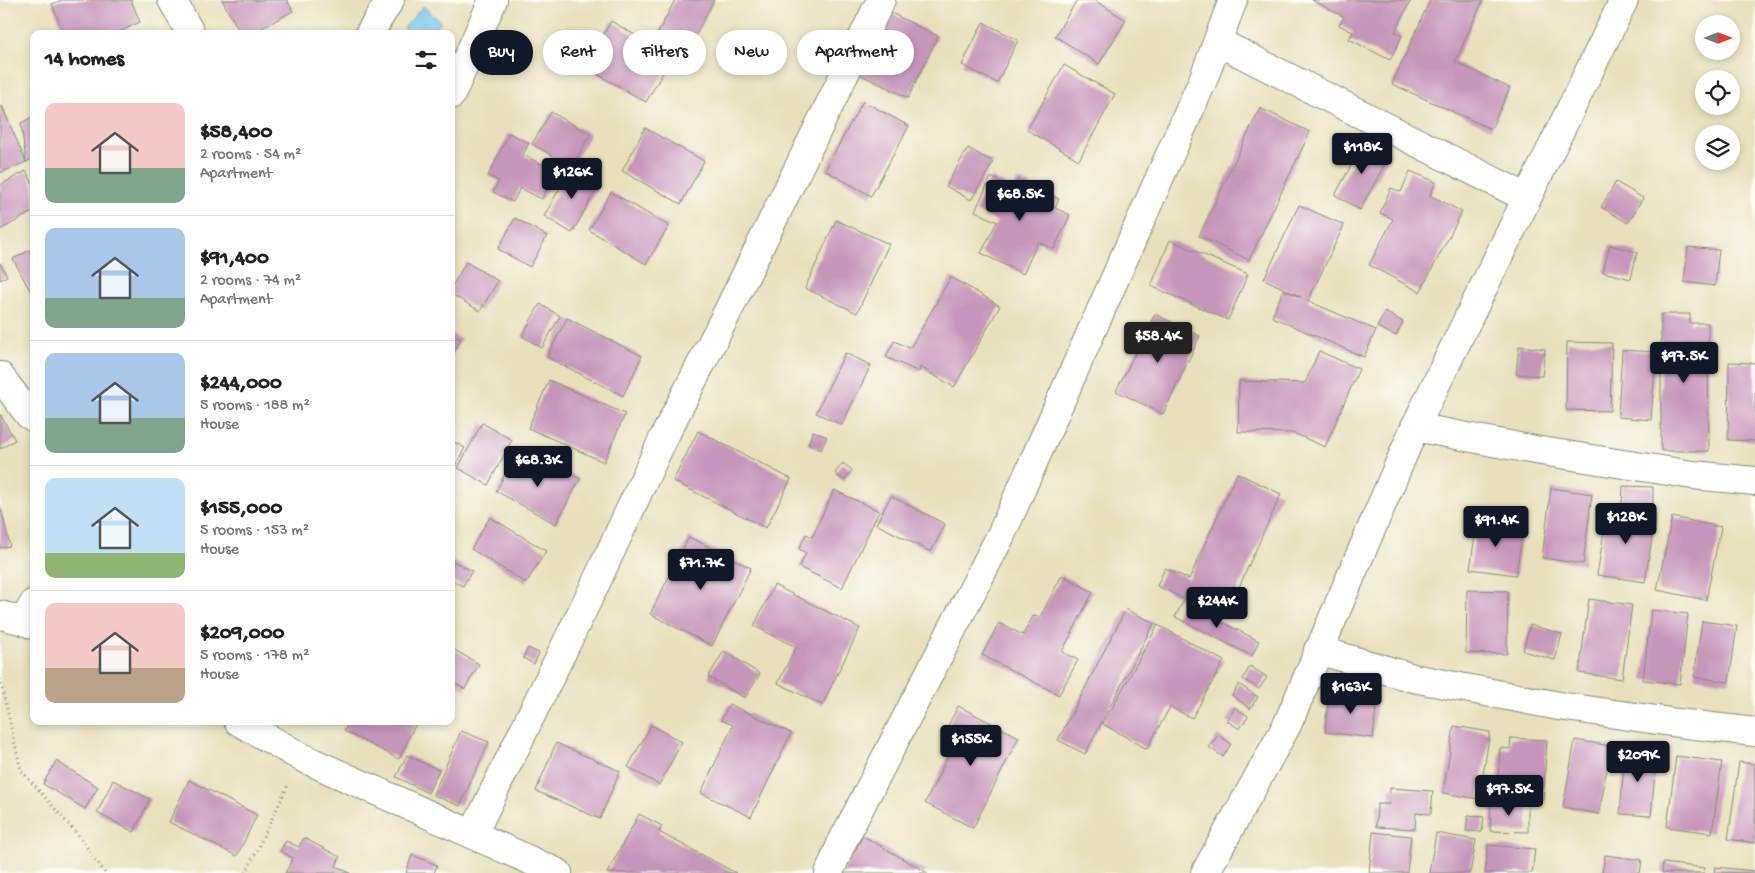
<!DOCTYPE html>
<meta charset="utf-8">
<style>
body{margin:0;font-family:"Gochi Hand",sans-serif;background:#f6f6f6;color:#222;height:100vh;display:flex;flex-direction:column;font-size:19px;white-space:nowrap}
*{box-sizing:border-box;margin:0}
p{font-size:16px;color:#767676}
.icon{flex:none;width:28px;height:28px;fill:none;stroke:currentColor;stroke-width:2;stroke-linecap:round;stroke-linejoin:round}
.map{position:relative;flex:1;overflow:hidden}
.panel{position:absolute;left:30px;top:30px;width:425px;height:695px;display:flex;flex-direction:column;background:#fff;border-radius:10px;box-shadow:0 2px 8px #0003}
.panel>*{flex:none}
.hud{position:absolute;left:470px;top:30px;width:475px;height:45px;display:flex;gap:10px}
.needle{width:32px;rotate:90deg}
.buttons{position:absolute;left:1695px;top:15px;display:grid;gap:10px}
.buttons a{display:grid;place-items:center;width:45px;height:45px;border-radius:50%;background:#fff;box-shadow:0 2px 8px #0003;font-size:25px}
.price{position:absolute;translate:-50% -42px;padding:0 11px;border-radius:5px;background:#111827;color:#fff;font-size:16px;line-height:32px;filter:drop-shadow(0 1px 2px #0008)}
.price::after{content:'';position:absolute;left:50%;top:30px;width:15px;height:11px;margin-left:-8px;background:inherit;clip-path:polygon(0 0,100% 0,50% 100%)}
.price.active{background:#222;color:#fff}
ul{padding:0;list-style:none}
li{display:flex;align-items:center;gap:15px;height:125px;padding:0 15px}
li+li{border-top:1px solid #e0e0e0}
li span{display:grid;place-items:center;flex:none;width:140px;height:100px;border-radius:10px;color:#555}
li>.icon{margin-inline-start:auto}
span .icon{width:60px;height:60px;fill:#fffc;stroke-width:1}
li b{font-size:21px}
h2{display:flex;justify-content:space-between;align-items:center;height:60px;padding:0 15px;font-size:21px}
.tag{padding:0 18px;border-radius:22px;background:#fff;box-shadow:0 2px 8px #0003;font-size:18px;line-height:45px}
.tag.active{background:#111827;color:#fff}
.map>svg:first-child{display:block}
.water{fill:#72c1ed;stroke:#487f90}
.building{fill:#c695ba}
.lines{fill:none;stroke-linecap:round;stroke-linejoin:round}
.street-casing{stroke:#838e77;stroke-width:30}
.path{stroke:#838e77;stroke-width:3;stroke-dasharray:1 4;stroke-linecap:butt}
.street{stroke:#fff;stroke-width:28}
</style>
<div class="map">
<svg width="1755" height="873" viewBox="0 0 1755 873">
<rect width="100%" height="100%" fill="#fdfcf7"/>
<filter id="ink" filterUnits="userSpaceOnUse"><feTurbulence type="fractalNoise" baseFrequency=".02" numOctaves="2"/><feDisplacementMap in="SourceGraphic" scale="10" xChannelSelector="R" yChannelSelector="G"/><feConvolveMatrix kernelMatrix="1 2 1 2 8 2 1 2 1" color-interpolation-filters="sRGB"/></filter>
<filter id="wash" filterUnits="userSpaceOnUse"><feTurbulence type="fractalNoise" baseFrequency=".0096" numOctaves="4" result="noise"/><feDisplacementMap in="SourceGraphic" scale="20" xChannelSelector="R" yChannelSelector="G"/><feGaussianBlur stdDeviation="1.12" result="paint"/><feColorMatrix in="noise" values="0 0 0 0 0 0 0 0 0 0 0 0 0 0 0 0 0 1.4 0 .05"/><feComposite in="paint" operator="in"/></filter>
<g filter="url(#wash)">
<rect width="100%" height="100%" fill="#e7e0ba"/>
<!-- water -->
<path class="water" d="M 423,6 L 441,22 L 431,34 L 410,34 L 404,28 Z"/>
<g id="blocks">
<!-- building -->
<g class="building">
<path d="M 62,0 L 131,0 L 140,22 L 115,34 L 64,34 L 52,4 Z"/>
<path d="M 222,0 L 287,0 L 293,11 L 251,34 L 241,34 Z"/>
<path d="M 675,0 L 714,0 L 689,48 L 658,33 Z"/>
<path d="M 1077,0 L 1094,0 L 1126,20 L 1099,64 L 1055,36 Z"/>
<path d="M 1312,0 L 1411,0 L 1395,32 L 1402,36 L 1390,60 L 1349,39 L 1353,32 L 1339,25 L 1344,17 Z"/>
<path d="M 1430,0 L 1483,0 L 1455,62 L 1510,88 L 1491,129 L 1392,84 Z"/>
<path d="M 885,10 L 938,36 L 908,98 L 855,72 Z"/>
<path d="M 611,21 L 672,57 L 646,102 L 585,67 Z"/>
<path d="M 983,22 L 1018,40 L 997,83 L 962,65 Z"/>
<path d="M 1064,65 L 1115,94 L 1079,160 L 1027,130 Z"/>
<path d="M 863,101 L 909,126 L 871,196 L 825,170 Z"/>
<path d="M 2,106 L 26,162 L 21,123 L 34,116 L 34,158 L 26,162 L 0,173 L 0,107 Z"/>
<path d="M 1260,108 L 1310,132 L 1249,260 L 1199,236 Z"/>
<path d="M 551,112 L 590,134 L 572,167 L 532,144 Z"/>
<path d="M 645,128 L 704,161 L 681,204 L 622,171 Z"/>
<path d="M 509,133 L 529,143 L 523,155 L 556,171 L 542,199 L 520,188 L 513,202 L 493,192 L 499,181 L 488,176 Z"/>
<path d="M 1365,140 L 1390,154 L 1360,210 L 1335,195 Z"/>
<path d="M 968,148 L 993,162 L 971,200 L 946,186 Z"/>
<path d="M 572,167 L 600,183 L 572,233 L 544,216 Z"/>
<path d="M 26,171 L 34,186 L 34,211 L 0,230 L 0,185 Z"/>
<path d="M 1410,171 L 1436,182 L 1430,195 L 1462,212 L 1420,292 L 1369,265 L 1393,219 L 1380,213 L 1391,188 L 1401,192 Z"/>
<path d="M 991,177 L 1013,188 L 1018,179 L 1059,199 L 1055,208 L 1070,215 L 1054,249 L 1038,242 L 1023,274 L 981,253 L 997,222 L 975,211 Z"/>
<path d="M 1616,182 L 1643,198 L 1628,223 L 1601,207 Z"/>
<path d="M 611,192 L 669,226 L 646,264 L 589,230 Z"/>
<path d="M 1299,205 L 1344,225 L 1308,301 L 1376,330 L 1364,357 L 1272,317 L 1283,290 L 1301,297 L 1264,279 Z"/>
<path d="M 515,218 L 547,236 L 530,267 L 498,249 Z"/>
<path d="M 836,220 L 889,244 L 857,313 L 805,288 Z"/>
<path d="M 1170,240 L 1248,274 L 1228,320 L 1151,286 Z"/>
<path d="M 1610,245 L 1637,252 L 1631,279 L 1603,272 Z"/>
<path d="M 1688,247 L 1719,250 L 1715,286 L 1684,282 Z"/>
<path d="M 34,248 L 34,298 L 13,259 Z"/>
<path d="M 466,262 L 498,281 L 480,311 L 451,294 L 451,288 Z"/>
<path d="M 0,263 L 7,276 L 0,280 Z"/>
<path d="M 951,277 L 1000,306 L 954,387 L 920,367 L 919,372 L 886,357 L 894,341 L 910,348 Z"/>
<path d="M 540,304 L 560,316 L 542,348 L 522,336 Z"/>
<path d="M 1385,312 L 1403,322 L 1396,336 L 1377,327 Z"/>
<path d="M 1155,314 L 1200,336 L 1163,414 L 1116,391 Z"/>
<path d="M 1661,314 L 1690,314 L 1690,323 L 1708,323 L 1709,451 L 1661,451 Z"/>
<path d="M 567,318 L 642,356 L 623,396 L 547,357 Z"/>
<path d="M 451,334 L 461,339 L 451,358 Z"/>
<path d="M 1567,342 L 1612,343 L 1610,411 L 1566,410 Z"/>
<path d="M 1519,346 L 1545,349 L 1542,376 L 1516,374 Z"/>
<path d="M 1622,350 L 1656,352 L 1651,420 L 1618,417 Z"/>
<path d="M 1319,351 L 1359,369 L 1325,447 L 1293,433 L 1238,432 L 1239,381 L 1305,383 Z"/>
<path d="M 845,353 L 871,365 L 842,425 L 816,413 Z"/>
<path d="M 1729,362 L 1755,363 L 1755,441 L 1728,440 Z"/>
<path d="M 549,380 L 625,414 L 604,462 L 528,428 Z"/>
<path d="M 0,414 L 15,440 L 0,449 Z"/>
<path d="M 482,423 L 512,440 L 488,485 L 458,468 Z"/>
<path d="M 698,431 L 791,479 L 766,528 L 673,481 Z"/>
<path d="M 813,431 L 827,437 L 821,450 L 808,444 Z"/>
<path d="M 451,440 L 465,448 L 451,473 Z"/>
<path d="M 516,454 L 549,472 L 553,464 L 580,479 L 556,524 L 496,491 Z"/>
<path d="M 843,463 L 852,470 L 844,481 L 835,473 Z"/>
<path d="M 1237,473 L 1281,494 L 1225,618 L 1157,586 L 1165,568 L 1189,579 Z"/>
<path d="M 1623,486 L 1653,487 L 1653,505 L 1622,504 Z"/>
<path d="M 1551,488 L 1592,494 L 1583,564 L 1542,558 Z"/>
<path d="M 834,490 L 879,511 L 842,588 L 799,567 L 806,553 L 799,549 L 806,534 L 812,537 Z"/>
<path d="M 891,496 L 945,524 L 931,552 L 876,524 Z"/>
<path d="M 0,505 L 10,546 L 0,548 Z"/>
<path d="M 1608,507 L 1656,514 L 1645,582 L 1597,575 Z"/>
<path d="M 490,517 L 546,551 L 526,583 L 471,549 Z"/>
<path d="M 1672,517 L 1721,527 L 1706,600 L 1657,590 Z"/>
<path d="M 1477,522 L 1523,528 L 1516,575 L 1470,569 Z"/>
<path d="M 689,537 L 751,568 L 712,646 L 650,614 Z"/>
<path d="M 451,560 L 472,571 L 463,586 L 451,580 Z"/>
<path d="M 1062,575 L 1093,592 L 1062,652 L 1078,660 L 1059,695 L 982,655 L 999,623 L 1023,635 L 1033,616 L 1040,617 Z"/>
<path d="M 774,585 L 860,628 L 822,705 L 778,683 L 796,647 L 754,626 Z"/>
<path d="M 1467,590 L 1508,591 L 1507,654 L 1466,653 Z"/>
<path d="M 1589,599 L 1632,605 L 1622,679 L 1579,673 Z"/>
<path d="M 1183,602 L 1259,641 L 1252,656 L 1175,617 Z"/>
<path d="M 1126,609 L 1154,623 L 1085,754 L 1058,740 Z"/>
<path d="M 1651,610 L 1688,614 L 1680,684 L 1643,680 Z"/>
<path d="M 1702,621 L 1737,626 L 1729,682 L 1694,677 Z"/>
<path d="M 1158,625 L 1224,661 L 1192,718 L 1170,707 L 1147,749 L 1103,724 Z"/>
<path d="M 1530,625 L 1562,634 L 1555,660 L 1523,651 Z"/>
<path d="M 451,648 L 479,664 L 465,689 L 451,681 Z"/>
<path d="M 528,648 L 539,653 L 534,664 L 523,658 Z"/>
<path d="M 724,651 L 760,674 L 745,698 L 708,677 Z"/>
<path d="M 1250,666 L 1267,677 L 1259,689 L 1243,679 Z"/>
<path d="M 1239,684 L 1258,697 L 1250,709 L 1232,695 Z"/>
<path d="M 1329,692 L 1377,697 L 1373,738 L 1325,732 Z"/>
<path d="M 729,704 L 791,733 L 751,817 L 701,793 L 733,725 L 721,720 Z"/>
<path d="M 958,706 L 1019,737 L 973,828 L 925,803 L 957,738 L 945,732 Z"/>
<path d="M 1235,707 L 1248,716 L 1240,729 L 1227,721 Z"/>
<path d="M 349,721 L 417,721 L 399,759 L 344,731 Z"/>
<path d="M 651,725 L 682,742 L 659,785 L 628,767 Z"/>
<path d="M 1454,726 L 1490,732 L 1479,799 L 1443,793 Z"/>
<path d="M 461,731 L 489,742 L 460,806 L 433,795 Z"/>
<path d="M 1218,735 L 1231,744 L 1223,757 L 1209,747 Z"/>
<path d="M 1511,738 L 1547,740 L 1543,799 L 1507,796 L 1508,781 L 1498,781 L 1500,748 L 1510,749 Z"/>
<path d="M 1575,740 L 1611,746 L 1599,814 L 1563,807 Z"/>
<path d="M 556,743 L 620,771 L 600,819 L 536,791 Z"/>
<path d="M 1625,749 L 1657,752 L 1651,816 L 1620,814 Z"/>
<path d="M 407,755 L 439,770 L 428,793 L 396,777 Z"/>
<path d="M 1676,756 L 1722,762 L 1712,833 L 1667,827 Z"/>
<path d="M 56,761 L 98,787 L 85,809 L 43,784 Z"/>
<path d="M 1739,762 L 1755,764 L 1755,843 L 1728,839 Z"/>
<path d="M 113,780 L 150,799 L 134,832 L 97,813 Z"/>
<path d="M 189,780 L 257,815 L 237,856 L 169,822 Z"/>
<path d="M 1390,788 L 1433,791 L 1431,814 L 1416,813 L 1415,829 L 1376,827 L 1377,804 L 1389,804 Z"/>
<path d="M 1491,801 L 1528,802 L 1528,832 L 1490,831 Z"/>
<path d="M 639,814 L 662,826 L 659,832 L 736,873 L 607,873 Z"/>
<path d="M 1468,816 L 1484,817 L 1482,832 L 1466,831 Z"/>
<path d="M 1373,832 L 1411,836 L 1407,873 L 1369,873 Z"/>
<path d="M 1436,833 L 1476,840 L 1470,873 L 1429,873 Z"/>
<path d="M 863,836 L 928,873 L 842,873 Z"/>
<path d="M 304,838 L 340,857 L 336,866 L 350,873 L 285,873 L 293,858 L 280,851 L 286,841 L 299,847 Z"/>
<path d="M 1488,845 L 1535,849 L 1532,873 L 1485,873 Z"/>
<path d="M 412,855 L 437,865 L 434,873 L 406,873 Z"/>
<path d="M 1605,855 L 1642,860 L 1640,873 L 1602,873 Z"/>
<path d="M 1663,863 L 1705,868 L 1704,873 L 1662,873 Z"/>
<path d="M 1715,867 L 1755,871 L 1755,873 L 1714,873 Z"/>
</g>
</g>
</g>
<g filter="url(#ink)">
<use href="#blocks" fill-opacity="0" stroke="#838e77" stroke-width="1"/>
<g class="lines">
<!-- street casing -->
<g class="street-casing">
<g id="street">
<path d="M 172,0 L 191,34"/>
<path d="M 369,34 L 390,0"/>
<path d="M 1218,42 L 1527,198"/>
<path d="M 451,95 L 493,0"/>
<path d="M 0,376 L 29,415 L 34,418"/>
<path d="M 1415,427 L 1535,450 L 1693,475 L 1755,481"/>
<path d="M 34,603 L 24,621 L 34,625"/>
<path d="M 0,615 L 24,621"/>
<path d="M 1318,650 L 1413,678 L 1559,706 L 1678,723 L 1755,732"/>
<path d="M 238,721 L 301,757 L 558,873"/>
<path d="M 473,834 L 593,589 L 663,439 L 727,313 L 881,0"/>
<path d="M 829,873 L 841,844 L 1001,535 L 1203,80 L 1233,0"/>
<path d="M 1205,873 L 1287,725 L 1415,427 L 1624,0"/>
</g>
</g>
<!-- path -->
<g class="path">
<path d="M 0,679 L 21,770 L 78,835 L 105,873"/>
<path d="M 246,873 L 289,783"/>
</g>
<!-- street -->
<use href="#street" class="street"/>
</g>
</g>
</svg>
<div class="buttons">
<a><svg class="needle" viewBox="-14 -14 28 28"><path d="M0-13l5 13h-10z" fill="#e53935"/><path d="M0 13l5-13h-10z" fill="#767676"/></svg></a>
<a><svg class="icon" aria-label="locate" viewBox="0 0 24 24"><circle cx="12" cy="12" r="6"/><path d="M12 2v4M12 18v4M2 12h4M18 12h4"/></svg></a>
<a><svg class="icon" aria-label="layers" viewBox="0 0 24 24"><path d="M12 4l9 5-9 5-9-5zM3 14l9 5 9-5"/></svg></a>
</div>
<b class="price" style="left:1362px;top:175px">$118K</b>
<b class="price" style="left:572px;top:200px">$126K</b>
<b class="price" style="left:1020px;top:222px">$68.5K</b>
<b class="price active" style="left:1158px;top:364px">$58.4K</b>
<b class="price" style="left:1684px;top:384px">$97.5K</b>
<b class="price" style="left:538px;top:488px">$68.3K</b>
<b class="price" style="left:1626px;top:545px">$128K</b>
<b class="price" style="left:1496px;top:548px">$91.4K</b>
<b class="price" style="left:701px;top:591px">$71.7K</b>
<b class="price" style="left:1217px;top:629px">$244K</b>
<b class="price" style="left:1351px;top:715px">$163K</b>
<b class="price" style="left:971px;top:767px">$155K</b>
<b class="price" style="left:1638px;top:783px">$209K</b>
<b class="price" style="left:1509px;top:817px">$97.5K</b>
<div class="hud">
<a class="tag active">Buy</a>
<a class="tag">Rent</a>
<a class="tag">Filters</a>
<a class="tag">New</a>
<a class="tag">Apartment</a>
</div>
<section class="panel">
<h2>14 homes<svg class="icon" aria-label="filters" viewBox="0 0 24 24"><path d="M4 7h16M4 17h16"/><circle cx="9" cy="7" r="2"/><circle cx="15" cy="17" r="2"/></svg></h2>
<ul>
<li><span style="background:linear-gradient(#f6c9c9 65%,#7fa58c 0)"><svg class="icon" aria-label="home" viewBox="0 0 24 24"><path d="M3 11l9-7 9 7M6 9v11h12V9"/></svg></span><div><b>$58,400</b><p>2 rooms · 54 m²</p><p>Apartment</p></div></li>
<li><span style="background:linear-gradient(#a9c7e8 70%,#7fa58c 0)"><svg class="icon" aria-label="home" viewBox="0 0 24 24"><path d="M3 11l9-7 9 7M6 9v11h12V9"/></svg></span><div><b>$91,400</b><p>2 rooms · 74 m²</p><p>Apartment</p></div></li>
<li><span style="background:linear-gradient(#a9c7e8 65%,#7fa58c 0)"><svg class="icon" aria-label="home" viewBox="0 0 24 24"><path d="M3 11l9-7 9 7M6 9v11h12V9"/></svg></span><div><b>$244,000</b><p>5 rooms · 188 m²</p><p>House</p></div></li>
<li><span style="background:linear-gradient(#bfe0f5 75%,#8fb573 0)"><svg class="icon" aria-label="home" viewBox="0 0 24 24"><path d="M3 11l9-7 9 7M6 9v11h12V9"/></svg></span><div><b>$155,000</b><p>5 rooms · 153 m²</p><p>House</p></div></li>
<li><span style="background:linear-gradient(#f6c9c9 65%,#b9a48a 0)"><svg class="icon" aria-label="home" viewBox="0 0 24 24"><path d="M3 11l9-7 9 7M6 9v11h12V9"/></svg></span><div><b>$209,000</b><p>5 rooms · 178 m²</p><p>House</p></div></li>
</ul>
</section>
</div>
